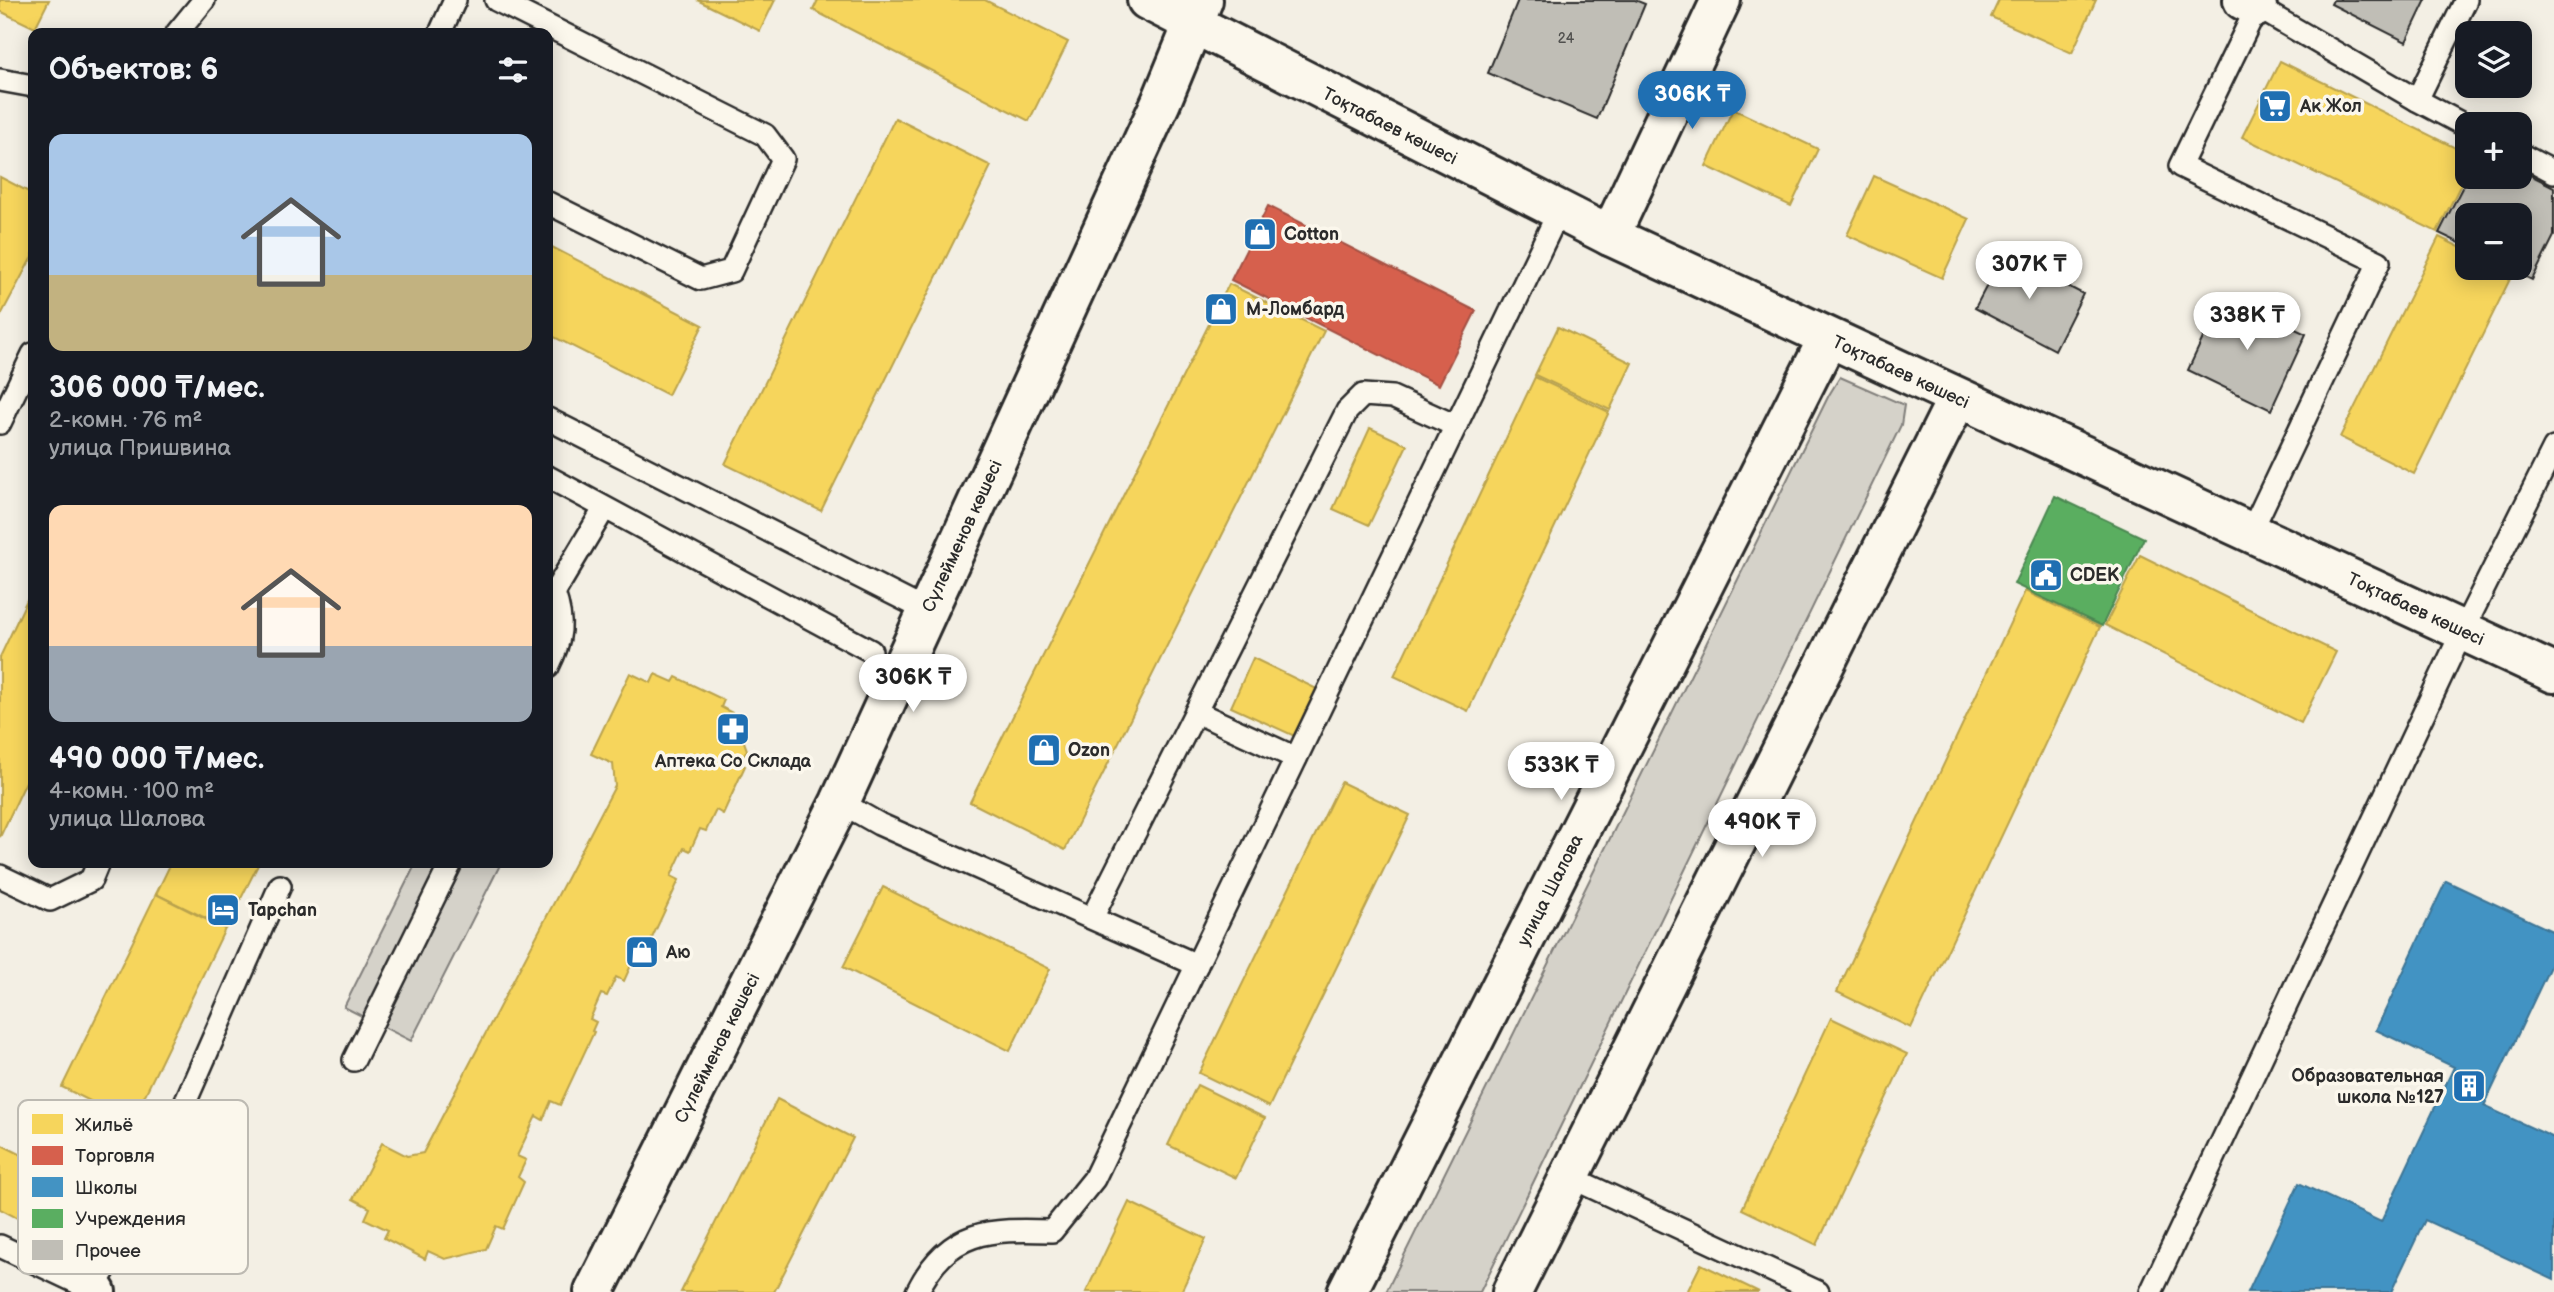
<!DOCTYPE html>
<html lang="ru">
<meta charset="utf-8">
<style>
body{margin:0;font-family:"Balsamiq Sans",sans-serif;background:#20242c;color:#f1f3f6;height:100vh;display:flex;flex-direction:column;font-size:26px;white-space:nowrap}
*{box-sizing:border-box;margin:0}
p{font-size:23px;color:#9ea1a6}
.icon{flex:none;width:38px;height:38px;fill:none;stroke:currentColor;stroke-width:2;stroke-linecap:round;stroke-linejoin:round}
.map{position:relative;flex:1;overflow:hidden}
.side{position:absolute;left:28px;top:28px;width:525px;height:840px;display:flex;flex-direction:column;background:#171b24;border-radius:14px;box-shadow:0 4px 18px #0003}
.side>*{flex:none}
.controls{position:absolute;left:2455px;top:21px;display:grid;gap:14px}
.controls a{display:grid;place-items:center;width:77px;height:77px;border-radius:14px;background:#171b24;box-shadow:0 4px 18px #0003;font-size:35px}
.price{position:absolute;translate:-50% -60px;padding:0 16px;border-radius:24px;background:#fff;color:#222;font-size:23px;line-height:46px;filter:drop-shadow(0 2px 4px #0008)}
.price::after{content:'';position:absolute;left:50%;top:42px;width:21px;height:16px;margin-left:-10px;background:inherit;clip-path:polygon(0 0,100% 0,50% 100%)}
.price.selected{background:#1f6fb2;color:#fff}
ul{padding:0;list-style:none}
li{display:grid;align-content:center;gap:14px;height:371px;padding:0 21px}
li span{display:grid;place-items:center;height:217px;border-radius:14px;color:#555}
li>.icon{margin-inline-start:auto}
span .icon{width:126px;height:126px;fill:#fffc;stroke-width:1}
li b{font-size:30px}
h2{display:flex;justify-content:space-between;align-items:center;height:84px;padding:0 21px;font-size:30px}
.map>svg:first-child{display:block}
.green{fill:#d5d2c9;stroke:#807e7a;stroke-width:2}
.homes{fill:#f6d55c;stroke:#b9a24d;stroke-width:2}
.shops{fill:#d6604d;stroke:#a35043;stroke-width:2}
.schools{fill:#4393c3;stroke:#3c7495;stroke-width:2}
.public{fill:#5aae61;stroke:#4c8751;stroke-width:2}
.building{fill:#c0beb6;stroke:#2b2b2b;stroke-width:2}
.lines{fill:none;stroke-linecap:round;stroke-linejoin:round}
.lane-casing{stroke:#2b2b2b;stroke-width:26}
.street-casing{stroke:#2b2b2b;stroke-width:44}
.secondary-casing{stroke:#2b2b2b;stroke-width:44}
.lane{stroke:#fbf7ec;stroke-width:21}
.street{stroke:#fbf7ec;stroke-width:38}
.secondary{stroke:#fbf7ec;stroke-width:38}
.labels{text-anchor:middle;stroke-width:7;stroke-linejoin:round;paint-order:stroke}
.number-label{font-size:14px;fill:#50504e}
.poi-label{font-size:18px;font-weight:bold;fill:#2b2b2b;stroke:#fbf7ec;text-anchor:start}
.street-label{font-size:18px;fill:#2b2b2b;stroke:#fbf7ec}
.key{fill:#fbf7ec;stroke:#bdbab2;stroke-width:2}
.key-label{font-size:19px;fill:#2b2b2b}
</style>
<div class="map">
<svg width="2554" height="1292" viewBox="0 0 2554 1292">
<rect width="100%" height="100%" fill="#f3efe4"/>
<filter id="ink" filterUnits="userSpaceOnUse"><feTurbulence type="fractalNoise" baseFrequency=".0143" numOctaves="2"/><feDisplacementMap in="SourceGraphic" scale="14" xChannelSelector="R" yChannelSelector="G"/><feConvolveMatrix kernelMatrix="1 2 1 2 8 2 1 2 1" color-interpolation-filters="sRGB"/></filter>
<g filter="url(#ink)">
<!-- green -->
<g class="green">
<path d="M 1840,377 L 1904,405 L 1901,425 L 1480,1292 L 1386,1292 L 1829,395 Z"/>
<path d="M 416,863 L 501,863 L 411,1041 L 344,1007 Z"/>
</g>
<!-- homes -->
<g class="homes">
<path d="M 0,0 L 49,0 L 35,28 L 0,11 Z"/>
<path d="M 697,0 L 775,0 L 760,31 Z"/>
<path d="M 818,0 L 985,0 L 1068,42 L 1029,121 L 813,10 Z"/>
<path d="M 1999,0 L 2096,0 L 2072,53 L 1991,17 Z"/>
<path d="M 2280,61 L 2468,154 L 2468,170 L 2437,232 L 2242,137 Z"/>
<path d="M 1733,109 L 1818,149 L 1791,206 L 1706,166 Z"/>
<path d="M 895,118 L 991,166 L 821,511 L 725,464 Z"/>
<path d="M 1874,176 L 1969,219 L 1942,278 L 1847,235 Z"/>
<path d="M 0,177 L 33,194 L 33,255 L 0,317 Z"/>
<path d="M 2439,237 L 2468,251 L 2468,268 L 2502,268 L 2513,273 L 2414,474 L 2340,437 Z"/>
<path d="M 548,245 L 703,325 L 668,395 L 548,334 Z"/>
<path d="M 1229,284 L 1324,331 L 1065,850 L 970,802 Z"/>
<path d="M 1558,327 L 1632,363 L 1610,410 L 1535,375 Z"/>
<path d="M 1535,377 L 1609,412 L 1468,711 L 1394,676 Z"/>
<path d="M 1370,428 L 1407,445 L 1369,525 L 1333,509 Z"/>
<path d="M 2140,555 L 2336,652 L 2301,723 L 2105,625 Z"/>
<path d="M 33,587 L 33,767 L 0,837 L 0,657 Z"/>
<path d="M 2025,591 L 2100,627 L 1911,1028 L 1837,992 Z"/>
<path d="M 1253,658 L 1323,692 L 1301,739 L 1231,707 Z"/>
<path d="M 630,673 L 651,683 L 655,674 L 673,682 L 676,677 L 724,700 L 721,707 L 734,714 L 747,750 L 740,764 L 745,766 L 723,814 L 716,810 L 706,831 L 700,829 L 690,851 L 684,848 L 671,876 L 679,880 L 639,966 L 632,963 L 624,981 L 616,977 L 607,996 L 601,994 L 590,1019 L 596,1022 L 592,1031 L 594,1032 L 560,1105 L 551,1101 L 543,1120 L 536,1116 L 517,1156 L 526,1160 L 518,1177 L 524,1182 L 503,1229 L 496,1226 L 486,1249 L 445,1259 L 428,1251 L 425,1259 L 384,1238 L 388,1230 L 365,1219 L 370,1208 L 353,1199 L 382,1143 L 407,1156 L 423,1153 L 615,786 L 613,764 L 591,754 Z"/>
<path d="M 1341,782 L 1410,815 L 1269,1107 L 1199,1073 Z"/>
<path d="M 171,863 L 259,863 L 226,928 L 156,894 Z"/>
<path d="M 883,887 L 1050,969 L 1010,1051 L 843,967 Z"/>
<path d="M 156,894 L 225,929 L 132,1122 L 62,1087 Z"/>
<path d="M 1831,1018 L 1907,1054 L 1817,1245 L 1742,1209 Z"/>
<path d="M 1197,1085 L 1265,1118 L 1236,1178 L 1168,1145 Z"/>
<path d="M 777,1099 L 853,1138 L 774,1292 L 681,1292 Z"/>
<path d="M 0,1144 L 42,1165 L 17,1218 L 0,1209 Z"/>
<path d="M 1129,1202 L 1206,1239 L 1181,1292 L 1086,1292 Z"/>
<path d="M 1701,1264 L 1759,1292 L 1687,1292 Z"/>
</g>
<!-- shops -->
<path class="shops" d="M 1268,206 L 1476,311 L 1439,385 L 1231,280 Z"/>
<!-- schools -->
<path class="schools" d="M 2446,881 L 2554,932 L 2554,958 L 2484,1106 L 2554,1138 L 2554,1280 L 2425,1220 L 2391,1292 L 2248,1292 L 2299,1183 L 2381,1222 L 2454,1067 L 2376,1030 Z"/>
<!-- public -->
<path class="public" d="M 2055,496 L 2144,538 L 2102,626 L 2014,584 Z"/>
<!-- building -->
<g class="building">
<path d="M 1518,0 L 1635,0 L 1645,4 L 1597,119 L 1488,73 Z"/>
<path d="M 2333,0 L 2426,0 L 2406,42 L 2331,4 Z"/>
<path d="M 2520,170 L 2554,187 L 2554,236 L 2532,280 L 2508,268 L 2520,268 L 2520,215 L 2468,215 L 2468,247 L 2439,233 L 2468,176 L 2520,177 Z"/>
<path d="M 2004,253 L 2083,294 L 2055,350 L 1975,308 Z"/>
<path d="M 2223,295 L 2306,334 L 2271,410 L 2188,370 Z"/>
</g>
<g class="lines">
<!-- lane casing -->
<g class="lane-casing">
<g id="lane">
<path d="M 496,0 L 765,135 L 783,159 L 731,271 L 701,279 L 548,203"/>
<path d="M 2466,0 L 2417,100 L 2468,127"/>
<path d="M 177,33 L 204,0"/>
<path d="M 440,33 L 455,0"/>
<path d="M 0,80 L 33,86"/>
<path d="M 2520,154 L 2554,172"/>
<path d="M 548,419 L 927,611"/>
<path d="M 0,423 L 33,354"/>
<path d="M 548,477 L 871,651"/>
<path d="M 2250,534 L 2379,262 L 2180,166 L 2257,7 L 2417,100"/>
<path d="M 548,590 L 554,593 C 564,622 562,639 548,667"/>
<path d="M 554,593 L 604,509"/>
<path d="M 1196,712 L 1296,758"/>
<path d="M 840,802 L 879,824 L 1197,965"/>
<path d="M 0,876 L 50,900 L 91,880 L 98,863"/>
<path d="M 1092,918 L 1347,411 L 1363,395 L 1392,397 L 1456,426"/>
<path d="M 354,1060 L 451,863"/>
<path d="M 1570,1177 L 1818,1292"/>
<path d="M 0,1246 L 91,1289"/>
<path d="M 91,1292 L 130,1228 L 280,886"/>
<path d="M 917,1292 C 948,1229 989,1229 1052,1231 L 1094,1179 L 1559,211"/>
<path d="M 2151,1292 L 2463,630 L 2554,448"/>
</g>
</g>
<!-- street casing -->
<g class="street-casing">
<g id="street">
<path d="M 1147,0 L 1610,236 L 2554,673"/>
<path d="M 2243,0 L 2257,7"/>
<path d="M 1610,236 L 1721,0"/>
<path d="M 91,1289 L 96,1292"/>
<path d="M 1347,1292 L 1828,338"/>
<path d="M 1512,1292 L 1957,399"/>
</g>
</g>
<!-- secondary casing -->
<g class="secondary-casing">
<path id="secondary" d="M 594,1292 L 840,802 L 1161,102 L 1203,0"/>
</g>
<!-- lane -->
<use href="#lane" class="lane"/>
<!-- street -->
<use href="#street" class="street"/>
<!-- secondary -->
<use href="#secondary" class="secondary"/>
</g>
</g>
<!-- icons -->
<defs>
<g id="supermarket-square" transform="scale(1.75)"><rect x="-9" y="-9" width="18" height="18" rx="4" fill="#1f6fb2" stroke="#fbf7ec"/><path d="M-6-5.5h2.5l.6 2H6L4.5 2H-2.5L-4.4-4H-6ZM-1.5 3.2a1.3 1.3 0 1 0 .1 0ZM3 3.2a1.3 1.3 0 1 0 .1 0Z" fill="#fff"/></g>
<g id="shop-square" transform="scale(1.75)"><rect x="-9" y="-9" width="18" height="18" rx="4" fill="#1f6fb2" stroke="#fbf7ec"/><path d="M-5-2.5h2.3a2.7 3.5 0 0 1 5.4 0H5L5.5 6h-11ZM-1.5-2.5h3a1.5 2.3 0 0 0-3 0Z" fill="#fff"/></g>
<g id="civic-square" transform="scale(1.75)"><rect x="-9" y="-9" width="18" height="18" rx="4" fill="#1f6fb2" stroke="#fbf7ec"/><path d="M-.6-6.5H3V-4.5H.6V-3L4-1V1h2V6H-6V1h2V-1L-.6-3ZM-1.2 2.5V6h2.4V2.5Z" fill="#fff"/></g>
<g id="pharmacy-square" transform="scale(1.75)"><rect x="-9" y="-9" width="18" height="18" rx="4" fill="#1f6fb2" stroke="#fbf7ec"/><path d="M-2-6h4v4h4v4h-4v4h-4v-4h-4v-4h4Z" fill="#fff"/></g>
<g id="hotel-square" transform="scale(1.75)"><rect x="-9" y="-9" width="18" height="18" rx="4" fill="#1f6fb2" stroke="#fbf7ec"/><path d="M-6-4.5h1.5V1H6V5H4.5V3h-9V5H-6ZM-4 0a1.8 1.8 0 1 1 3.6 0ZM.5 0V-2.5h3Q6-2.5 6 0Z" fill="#fff"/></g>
<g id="building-square" transform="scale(1.75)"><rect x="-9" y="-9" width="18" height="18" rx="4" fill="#1f6fb2" stroke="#fbf7ec"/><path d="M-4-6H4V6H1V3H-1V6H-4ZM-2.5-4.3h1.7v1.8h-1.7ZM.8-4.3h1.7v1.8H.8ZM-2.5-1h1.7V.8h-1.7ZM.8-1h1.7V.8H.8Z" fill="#fff"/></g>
</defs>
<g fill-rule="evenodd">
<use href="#supermarket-square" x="2275" y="106"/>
<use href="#shop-square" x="1260" y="234"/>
<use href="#shop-square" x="1221" y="309"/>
<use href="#civic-square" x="2046" y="575"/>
<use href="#pharmacy-square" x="733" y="729"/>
<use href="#shop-square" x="1044" y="750"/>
<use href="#hotel-square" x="223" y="910"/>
<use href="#shop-square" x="642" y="952"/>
<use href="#building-square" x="2469" y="1086"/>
</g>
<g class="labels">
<!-- number labels -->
<g class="number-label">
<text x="1566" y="43">24</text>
</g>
<!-- poi labels -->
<g class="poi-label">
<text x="2300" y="112">Ак Жол</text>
<text x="1284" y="240">Cotton</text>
<text x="1246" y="315">М-Ломбард</text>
<text x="2070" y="581">CDEK</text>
<text x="1068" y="756">Ozon</text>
<text x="733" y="767" text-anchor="middle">Аптека Со Склада</text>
<text x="248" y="916">Tapchan</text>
<text x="666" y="958">Аю</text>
<text x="2444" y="1082" text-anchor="end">Образовательная<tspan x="2444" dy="21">школа №127</tspan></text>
</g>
<!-- street labels -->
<g class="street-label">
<text transform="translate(1390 126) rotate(27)" y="6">Тоқтабаев көшесі</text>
<text transform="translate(1901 372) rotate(25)" y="6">Тоқтабаев көшесі</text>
<text transform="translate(962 536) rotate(-65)" y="6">Сүлейменов көшесі</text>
<text transform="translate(2416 609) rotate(25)" y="6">Тоқтабаев көшесі</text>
<text transform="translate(1550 890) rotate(-63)" y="6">улица Шалова</text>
<text transform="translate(717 1048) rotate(-63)" y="6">Сүлейменов көшесі</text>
</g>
</g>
<!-- legend -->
<rect x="18" y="1100" width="230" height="174" rx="10" class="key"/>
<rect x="32" y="1114" width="31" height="20" fill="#f6d55c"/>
<rect x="32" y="1146" width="31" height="19" fill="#d6604d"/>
<rect x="32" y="1177" width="31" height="20" fill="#4393c3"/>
<rect x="32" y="1209" width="31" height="19" fill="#5aae61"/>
<rect x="32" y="1240" width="31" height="20" fill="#c0beb6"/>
<g class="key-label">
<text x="75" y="1131">Жильё</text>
<text x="75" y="1162">Торговля</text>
<text x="75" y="1194">Школы</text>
<text x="75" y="1225">Учреждения</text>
<text x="75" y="1257">Прочее</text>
</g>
</svg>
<div class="controls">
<a><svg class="icon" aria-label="layers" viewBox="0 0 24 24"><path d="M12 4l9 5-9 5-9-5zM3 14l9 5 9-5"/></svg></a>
<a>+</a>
<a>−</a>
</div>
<b class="price selected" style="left:1692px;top:131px">306K ₸</b>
<b class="price" style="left:2029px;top:301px">307K ₸</b>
<b class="price" style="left:2247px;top:352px">338K ₸</b>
<b class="price" style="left:913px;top:714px">306K ₸</b>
<b class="price" style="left:1561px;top:802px">533K ₸</b>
<b class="price" style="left:1762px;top:859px">490K ₸</b>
<section class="side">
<h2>Объектов: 6<svg class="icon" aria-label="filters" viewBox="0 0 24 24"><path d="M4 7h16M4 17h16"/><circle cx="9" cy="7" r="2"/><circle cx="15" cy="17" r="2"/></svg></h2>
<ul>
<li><span style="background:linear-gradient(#a9c7e8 65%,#c2b280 0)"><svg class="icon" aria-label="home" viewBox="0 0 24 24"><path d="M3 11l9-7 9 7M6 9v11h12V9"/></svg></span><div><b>306 000 ₸/мес.</b><p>2-комн. · 76 m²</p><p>улица Пришвина</p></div></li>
<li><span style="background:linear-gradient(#ffd9b3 65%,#9aa5b1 0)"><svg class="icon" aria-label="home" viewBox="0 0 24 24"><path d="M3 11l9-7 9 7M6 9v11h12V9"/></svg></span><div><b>490 000 ₸/мес.</b><p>4-комн. · 100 m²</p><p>улица Шалова</p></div></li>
</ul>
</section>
</div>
